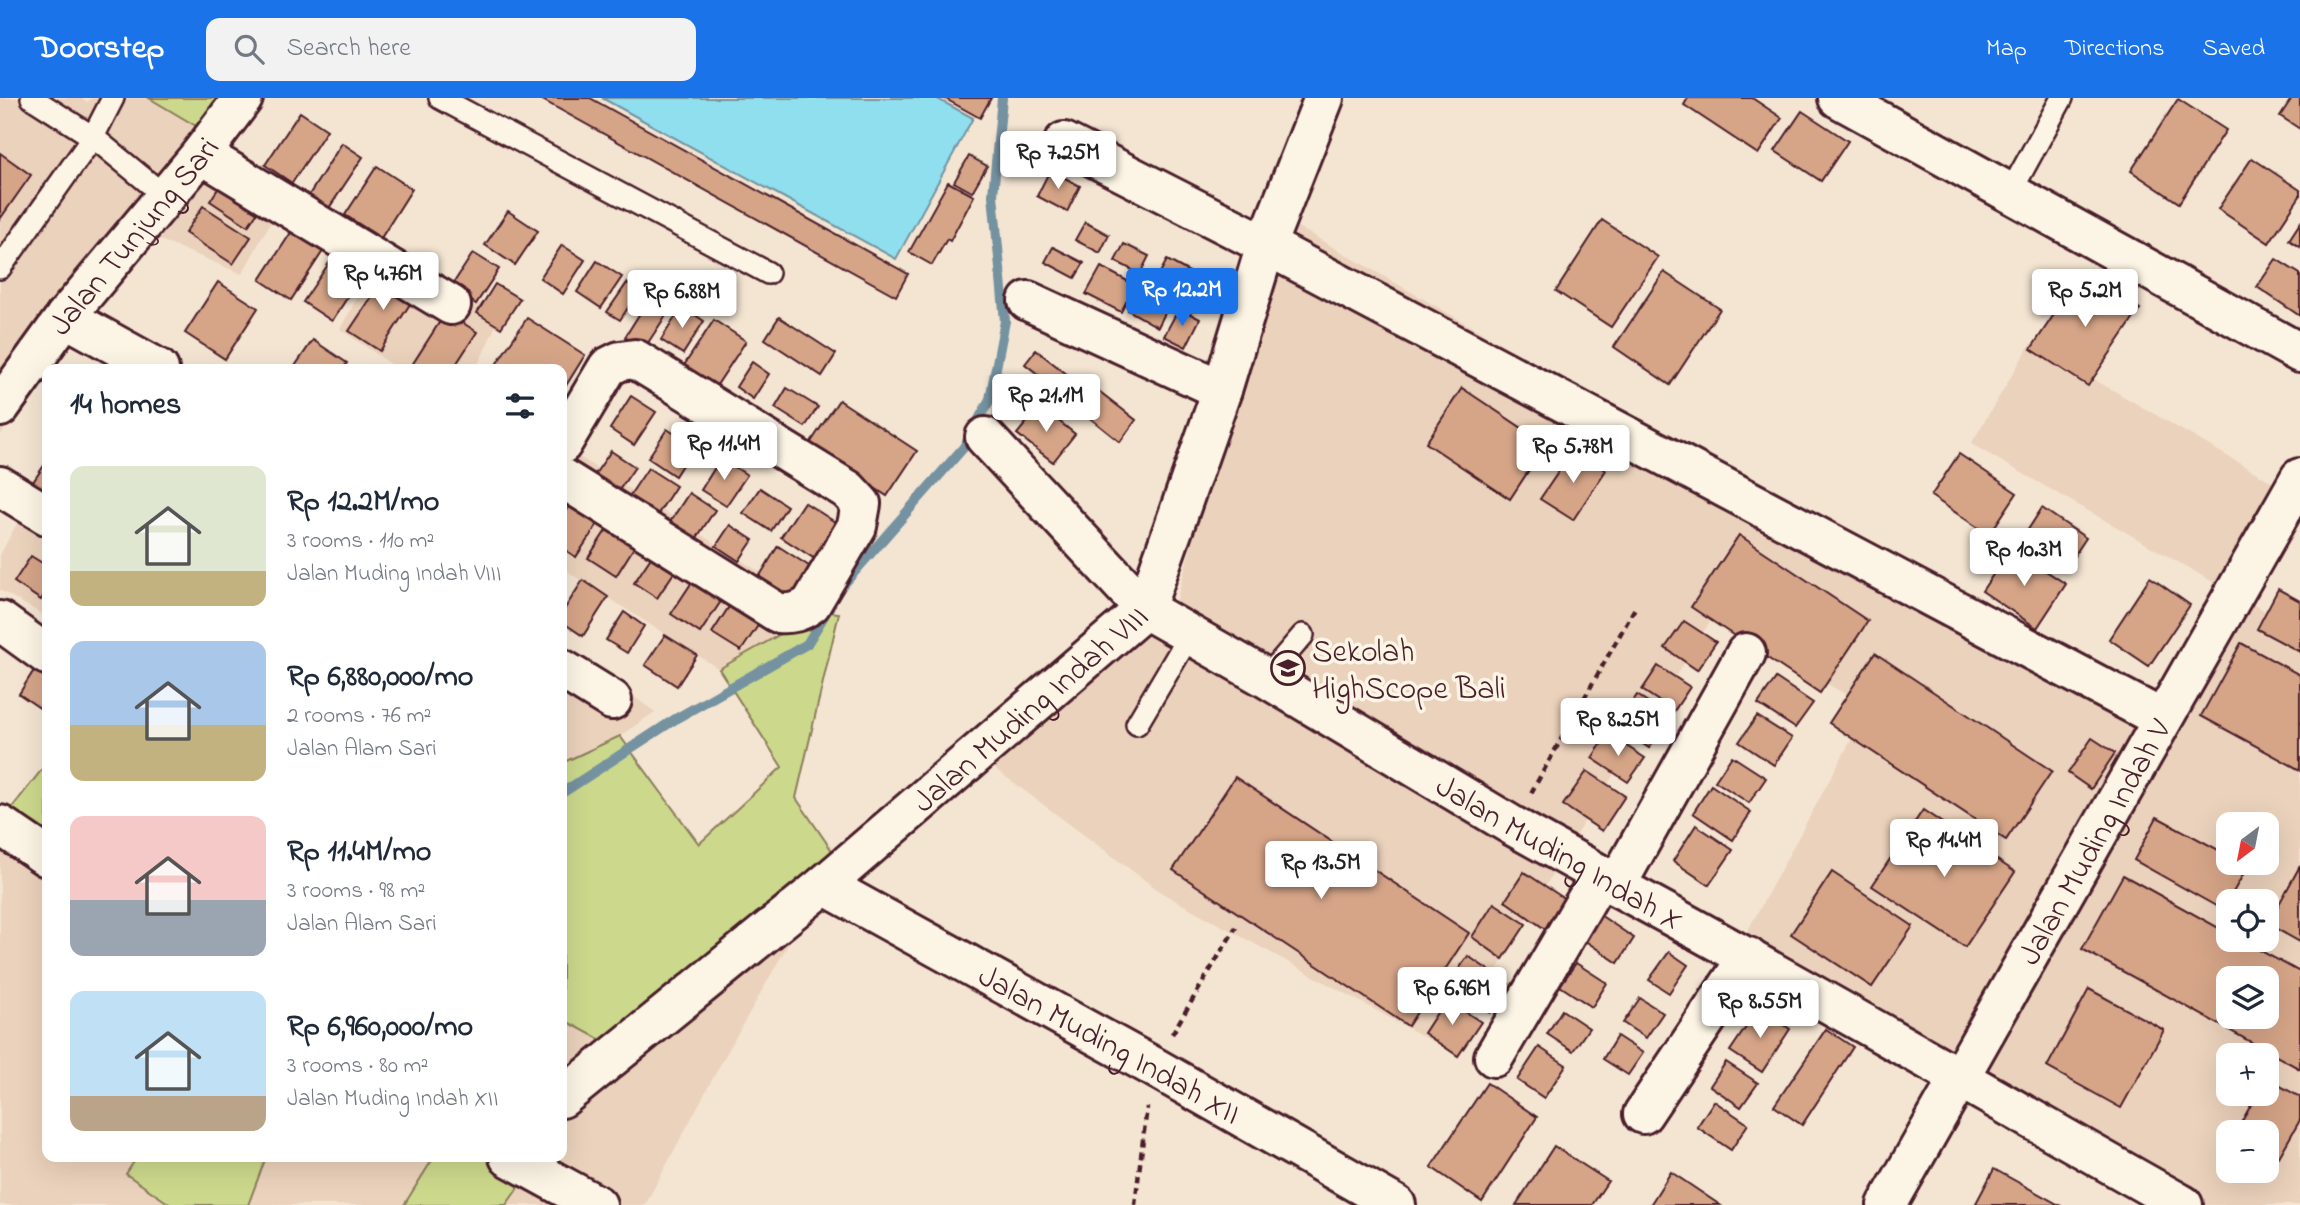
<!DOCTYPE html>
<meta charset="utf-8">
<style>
body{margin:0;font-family:"Indie Flower",sans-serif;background:#f2f2f3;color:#1f2937;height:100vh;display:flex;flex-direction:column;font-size:26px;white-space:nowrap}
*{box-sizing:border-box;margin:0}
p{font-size:23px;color:#747a83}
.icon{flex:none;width:38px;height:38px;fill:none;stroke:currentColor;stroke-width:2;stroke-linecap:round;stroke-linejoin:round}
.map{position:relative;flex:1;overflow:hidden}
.sheet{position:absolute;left:42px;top:266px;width:525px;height:798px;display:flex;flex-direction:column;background:#fff;border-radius:14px;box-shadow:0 7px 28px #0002}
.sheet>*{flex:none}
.needle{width:46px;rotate:212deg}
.fabs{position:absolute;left:2216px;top:714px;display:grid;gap:14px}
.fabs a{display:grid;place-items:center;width:63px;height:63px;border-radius:14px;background:#fff;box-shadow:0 7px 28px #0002;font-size:35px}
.price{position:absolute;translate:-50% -60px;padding:0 16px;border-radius:7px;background:#fff;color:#222;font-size:23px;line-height:46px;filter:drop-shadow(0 2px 4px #0008)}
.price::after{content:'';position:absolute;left:50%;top:42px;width:21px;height:16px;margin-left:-10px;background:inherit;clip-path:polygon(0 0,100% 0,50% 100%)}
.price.on{background:#1a73e8;color:#fff}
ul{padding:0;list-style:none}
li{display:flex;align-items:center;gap:21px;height:175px;padding:0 28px}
li span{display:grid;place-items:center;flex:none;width:196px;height:140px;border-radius:14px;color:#555}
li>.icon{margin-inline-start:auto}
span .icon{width:84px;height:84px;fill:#fffc;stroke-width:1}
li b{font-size:30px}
h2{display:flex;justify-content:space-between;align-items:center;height:84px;padding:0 28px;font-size:30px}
header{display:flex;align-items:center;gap:42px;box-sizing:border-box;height:98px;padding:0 35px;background:#1a73e8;color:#fff}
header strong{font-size:33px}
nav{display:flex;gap:38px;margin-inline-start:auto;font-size:24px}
.search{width:490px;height:63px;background:#f2f2f3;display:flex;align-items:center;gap:18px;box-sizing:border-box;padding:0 24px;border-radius:14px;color:#747a83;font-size:26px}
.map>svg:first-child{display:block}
.built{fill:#ebd2bc;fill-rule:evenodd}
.green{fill:#ccd98c;stroke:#8b7c5c;stroke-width:2}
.water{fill:#90dfef;stroke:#7492a1;stroke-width:2}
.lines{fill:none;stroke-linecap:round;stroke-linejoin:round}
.stream{stroke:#7492a1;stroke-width:10}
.building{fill:#d6a588;stroke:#4a1f2b;stroke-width:2;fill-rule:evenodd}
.lane-casing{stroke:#4a1f2b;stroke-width:26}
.street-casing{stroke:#4a1f2b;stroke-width:44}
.secondary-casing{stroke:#4a1f2b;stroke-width:44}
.path{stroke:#4a1f2b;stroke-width:4.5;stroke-dasharray:7 5;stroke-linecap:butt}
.lane{stroke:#fcf5e5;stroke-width:21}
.street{stroke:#fcf5e5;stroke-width:38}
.secondary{stroke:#fcf5e5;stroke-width:38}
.labels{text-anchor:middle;stroke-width:7;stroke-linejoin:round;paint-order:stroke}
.street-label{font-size:32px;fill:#4a1f2b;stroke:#fcf5e5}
.poi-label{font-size:32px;fill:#4a1f2b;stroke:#fcf5e5;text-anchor:start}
</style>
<header>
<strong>Doorstep</strong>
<div class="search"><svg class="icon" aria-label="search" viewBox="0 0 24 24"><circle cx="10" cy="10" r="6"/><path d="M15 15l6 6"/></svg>Search here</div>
<nav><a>Map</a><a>Directions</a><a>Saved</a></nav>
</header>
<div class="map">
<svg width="2300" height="1107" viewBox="0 0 2300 1107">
<rect width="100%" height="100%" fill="#f4e5d2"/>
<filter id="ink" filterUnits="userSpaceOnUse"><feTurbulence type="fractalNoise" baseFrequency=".0143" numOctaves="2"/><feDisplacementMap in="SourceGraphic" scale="14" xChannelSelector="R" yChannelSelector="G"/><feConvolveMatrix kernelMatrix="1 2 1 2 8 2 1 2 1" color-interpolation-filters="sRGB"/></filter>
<g filter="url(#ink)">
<!-- built -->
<g class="built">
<path d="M 0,0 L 82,0 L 87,4 L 92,0 L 149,0 L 223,44 L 288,93 L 242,176 L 151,138 L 96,200 L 0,338 Z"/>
<path d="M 1284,121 L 1715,368 L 2172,637 L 2248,504 L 1971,346 L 2031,245 L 2300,400 L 2249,504 L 2300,533 L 2300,1107 L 2192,1107 L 1741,845 L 1869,609 L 1711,522 L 1567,751 L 1450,953 L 1162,795 L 975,656 L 1174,512 L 1229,305 ZM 2228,726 L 2266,726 L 2266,765 L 2228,765 ZM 2228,803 L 2266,803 L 2266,842 L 2228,842 ZM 2228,880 L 2266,880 L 2266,919 L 2228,919 ZM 2228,957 L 2266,957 L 2266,996 L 2228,996 ZM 2228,1034 L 2266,1034 L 2266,1073 L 2228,1073 Z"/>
<path d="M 387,146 L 500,219 L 476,271 L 398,271 L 340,231 Z"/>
<path d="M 562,348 L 821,513 L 719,571 L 562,470 Z"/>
<path d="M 36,389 L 47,396 L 47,519 L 0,492 L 0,457 Z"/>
<path d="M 562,546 L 655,614 L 620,638 L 562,665 Z"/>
<path d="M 0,712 L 47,740 L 47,1059 L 137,1059 L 127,1076 L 171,1107 L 0,1107 Z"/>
<path d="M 837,760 L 720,967 L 645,1107 L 506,1107 L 540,1059 L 562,1059 L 562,921 L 601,942 Z"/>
<path d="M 266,1059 L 434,1059 L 404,1107 L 248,1107 Z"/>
</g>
<!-- green -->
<g class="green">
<path d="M 149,0 L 253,0 L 223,44 Z"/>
<path d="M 821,513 L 839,515 L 796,700 L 837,760 L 601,942 L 562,921 L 562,665 L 620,638 L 699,746 L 782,669 L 719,571 Z"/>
<path d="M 47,665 L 47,740 L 7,716 Z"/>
<path d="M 137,1059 L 266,1059 L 248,1107 L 171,1107 L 126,1076 Z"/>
<path d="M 434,1059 L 540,1059 L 506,1107 L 404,1107 Z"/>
</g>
<!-- water -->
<path class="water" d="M 602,0 L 936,0 L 973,20 L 896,161 Z"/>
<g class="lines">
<!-- stream -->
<g class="stream">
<path d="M 843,487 L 964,349 L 990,301 L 1005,223 L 993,97 L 1002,0"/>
<path d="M 562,695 L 677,620 L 807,546 L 829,510"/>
</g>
</g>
<!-- building -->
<g class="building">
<path d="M 539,0 L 590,0 L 908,176 L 896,198 Z"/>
<path d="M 944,0 L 991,0 L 980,20 Z"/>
<path d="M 1688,0 L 1752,0 L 1782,20 L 1758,56 L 1684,7 Z"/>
<path d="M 2292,0 L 2300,0 L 2300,31 L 2280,18 Z"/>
<path d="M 2178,1 L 2226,32 L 2179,105 L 2131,73 Z"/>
<path d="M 1802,13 L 1848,43 L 1821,83 L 1775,53 Z"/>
<path d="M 300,14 L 327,32 L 292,85 L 265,67 Z"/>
<path d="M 342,45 L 363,59 L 329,110 L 309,97 Z"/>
<path d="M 0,55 L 31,77 L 0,121 Z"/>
<path d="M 969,58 L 987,68 L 972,94 L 954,84 Z"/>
<path d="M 2252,60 L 2300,92 L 2300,98 L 2269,145 L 2218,111 Z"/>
<path d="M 377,68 L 412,91 L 381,140 L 345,117 Z"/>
<path d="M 1050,72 L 1080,88 L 1067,114 L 1037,98 Z"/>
<path d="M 225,80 L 263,106 L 248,128 L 210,103 Z"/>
<path d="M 948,84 L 974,98 L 950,143 L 947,141 L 932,167 L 909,154 Z"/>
<path d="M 203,108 L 251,139 L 233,166 L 185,135 Z"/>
<path d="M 508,113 L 538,133 L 515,167 L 485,147 Z"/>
<path d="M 1602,122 L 1658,159 L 1611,229 L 1556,193 Z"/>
<path d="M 1085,124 L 1109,137 L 1100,155 L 1075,142 Z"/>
<path d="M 2300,125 L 2300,149 L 2289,142 Z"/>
<path d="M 292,133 L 323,153 L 291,202 L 260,182 Z"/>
<path d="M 1124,146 L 1149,158 L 1140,176 L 1115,163 Z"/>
<path d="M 562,147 L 585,162 L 563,196 L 540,180 Z"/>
<path d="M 1053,149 L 1084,165 L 1075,180 L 1045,164 Z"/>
<path d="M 473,155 L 499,171 L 476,206 L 451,189 Z"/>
<path d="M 335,156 L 364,174 L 332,223 L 303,204 Z"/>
<path d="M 2276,161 L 2300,176 L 2300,218 L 2257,189 Z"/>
<path d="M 1167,162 L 1206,183 L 1195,203 L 1156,182 Z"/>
<path d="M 597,163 L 622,179 L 601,210 L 577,194 Z"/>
<path d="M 1101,169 L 1135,187 L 1121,214 L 1086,196 Z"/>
<path d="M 2083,173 L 2140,211 L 2088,288 L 2031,251 Z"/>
<path d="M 1664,174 L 1720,211 L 1670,287 L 1614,249 Z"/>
<path d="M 387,176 L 417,195 L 380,253 L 349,233 Z"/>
<path d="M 218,184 L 258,210 L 225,261 L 185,235 Z"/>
<path d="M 627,185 L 639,193 L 620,222 L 607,214 Z"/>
<path d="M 495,186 L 520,201 L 501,230 L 477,215 Z"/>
<path d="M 1139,191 L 1169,207 L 1158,229 L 1128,212 Z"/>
<path d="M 652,196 L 672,208 L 644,251 L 625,239 Z"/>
<path d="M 682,208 L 704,223 L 683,256 L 661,242 Z"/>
<path d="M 1179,210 L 1200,221 L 1186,249 L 1164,238 Z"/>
<path d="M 446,214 L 477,234 L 453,271 L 418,271 L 412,267 Z"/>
<path d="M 779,219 L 836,256 L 822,278 L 765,241 Z"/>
<path d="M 527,220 L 585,257 L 562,294 L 562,271 L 493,271 Z"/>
<path d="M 714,222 L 746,243 L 711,296 L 679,275 Z"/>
<path d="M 313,242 L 347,265 L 343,271 L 293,271 Z"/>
<path d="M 1036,252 L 1073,281 L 1062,295 L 1025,266 Z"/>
<path d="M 752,264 L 769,276 L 753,301 L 736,289 Z"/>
<path d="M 1091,287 L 1136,322 L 1120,344 L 1075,308 Z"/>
<path d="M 787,290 L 818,309 L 805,329 L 775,310 Z"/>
<path d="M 1462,290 L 1546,346 L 1510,401 L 1426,345 Z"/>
<path d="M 631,298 L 656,314 L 634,347 L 610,331 Z"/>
<path d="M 839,302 L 917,353 L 887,398 L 809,347 Z"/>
<path d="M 1040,308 L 1075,336 L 1053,364 L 1017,336 Z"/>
<path d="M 667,331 L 694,348 L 675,378 L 648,360 Z"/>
<path d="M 1574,351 L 1606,372 L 1573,422 L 1540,401 Z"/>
<path d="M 611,353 L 635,369 L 617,395 L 593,379 Z"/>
<path d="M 1959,356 L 2017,395 L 1989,437 L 1931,398 Z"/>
<path d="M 721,360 L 747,377 L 726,408 L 701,392 Z"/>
<path d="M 47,363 L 47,393 L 33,384 Z"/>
<path d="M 648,370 L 676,388 L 654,422 L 626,403 Z"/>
<path d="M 760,390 L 787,408 L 771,433 L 743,415 Z"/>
<path d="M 689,395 L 715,412 L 694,444 L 668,427 Z"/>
<path d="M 804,404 L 838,426 L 815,461 L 781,439 Z"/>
<path d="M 571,406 L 599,424 L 576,459 L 562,450 L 562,420 Z"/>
<path d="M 2042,410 L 2086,440 L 2066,470 L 2022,441 Z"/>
<path d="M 611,425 L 638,443 L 616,478 L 588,460 Z"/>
<path d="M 730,427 L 753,442 L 739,463 L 716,448 Z"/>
<path d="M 1739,437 L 1868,523 L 1820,595 L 1691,509 Z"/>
<path d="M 778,448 L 812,470 L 790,506 L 756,484 Z"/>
<path d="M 658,449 L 681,464 L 657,500 L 634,485 Z"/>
<path d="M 2011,450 L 2066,486 L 2037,530 L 1982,493 Z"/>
<path d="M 31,458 L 47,468 L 47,492 L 41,502 L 14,484 Z"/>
<path d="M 700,472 L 729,491 L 700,535 L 671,516 Z"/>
<path d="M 2150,479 L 2190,507 L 2149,568 L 2109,541 Z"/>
<path d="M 583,482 L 608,499 L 583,538 L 562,524 L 562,515 Z"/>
<path d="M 2278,491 L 2300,503 L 2300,554 L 2257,531 Z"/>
<path d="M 734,501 L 763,520 L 741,553 L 712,535 Z"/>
<path d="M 624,514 L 644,528 L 627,555 L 606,542 Z"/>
<path d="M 1684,523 L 1716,544 L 1697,572 L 1665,550 Z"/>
<path d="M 665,537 L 697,557 L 677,588 L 645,567 Z"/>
<path d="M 2241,545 L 2300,577 L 2300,672 L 2201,618 Z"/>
<path d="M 1875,555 L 2052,673 L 2006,742 L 1829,625 Z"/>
<path d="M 41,561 L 47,566 L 47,615 L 19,596 Z"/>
<path d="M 1658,568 L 1690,589 L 1674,613 L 1642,592 Z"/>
<path d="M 1776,580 L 1813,605 L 1795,630 L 1758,606 Z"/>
<path d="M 1637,597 L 1670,618 L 1649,650 L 1616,628 Z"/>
<path d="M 1757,618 L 1792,640 L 1774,667 L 1739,644 Z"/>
<path d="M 1608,636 L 1645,660 L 1628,684 L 1592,660 Z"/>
<path d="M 2092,640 L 2115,655 L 2091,691 L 2068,675 Z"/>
<path d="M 1732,658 L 1766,680 L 1749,705 L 1715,683 Z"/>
<path d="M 1587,673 L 1625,698 L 1602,733 L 1563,707 Z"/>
<path d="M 1235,679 L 1469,835 L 1408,928 L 1173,772 Z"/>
<path d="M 1711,687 L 1751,714 L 1733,742 L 1693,715 Z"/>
<path d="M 1923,712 L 2015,774 L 1965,849 L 1872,788 Z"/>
<path d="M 2157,719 L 2228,757 L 2228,765 L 2241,765 L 2248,768 L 2223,812 L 2134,762 Z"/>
<path d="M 1696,727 L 1733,752 L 1709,787 L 1673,763 Z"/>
<path d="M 2300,768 L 2300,844 L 2268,826 Z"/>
<path d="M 1524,774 L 1565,801 L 1545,831 L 1505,803 Z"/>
<path d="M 1832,774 L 1913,828 L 1872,889 L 1791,836 Z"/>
<path d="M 2123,777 L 2228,835 L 2228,842 L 2241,842 L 2300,874 L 2300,971 L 2082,851 ZM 2228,880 L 2266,880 L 2266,919 L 2228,919 Z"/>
<path d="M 1494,805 L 1526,826 L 1503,861 L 1472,839 Z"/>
<path d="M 1594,813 L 1634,840 L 1618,865 L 1578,838 Z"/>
<path d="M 1669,854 L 1688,867 L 1669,895 L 1649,882 Z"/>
<path d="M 1468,858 L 1509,886 L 1490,915 L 1448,887 Z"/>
<path d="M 1576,865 L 1607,885 L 1592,909 L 1560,888 Z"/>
<path d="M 2089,891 L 2164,932 L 2121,1010 L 2047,969 Z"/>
<path d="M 1640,900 L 1663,915 L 1646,940 L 1623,925 Z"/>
<path d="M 1446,901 L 1481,924 L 1458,958 L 1424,935 Z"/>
<path d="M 1759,910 L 1790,931 L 1762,974 L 1730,953 Z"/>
<path d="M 1562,912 L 1589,930 L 1573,953 L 1547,936 Z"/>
<path d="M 1826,931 L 1853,949 L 1802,1027 L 1774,1008 Z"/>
<path d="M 1617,938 L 1643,955 L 1628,977 L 1603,961 Z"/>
<path d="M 1539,949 L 1566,967 L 1544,1000 L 1517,982 Z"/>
<path d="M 1726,964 L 1758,985 L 1741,1009 L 1710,988 Z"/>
<path d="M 2266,980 L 2300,999 L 2300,1022 L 2279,1059 L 2266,1052 L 2266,1034 L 2236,1034 L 2257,996 L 2266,996 Z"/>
<path d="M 1487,985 L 1537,1019 L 1482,1104 L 1431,1069 Z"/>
<path d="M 1714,1003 L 1748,1026 L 1731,1052 L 1697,1029 Z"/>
<path d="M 1554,1048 L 1608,1083 L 1592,1107 L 1516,1107 Z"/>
<path d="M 1994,1071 L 2059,1107 L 1975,1107 Z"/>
<path d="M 1671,1074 L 1720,1107 L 1650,1107 Z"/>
</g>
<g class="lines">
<!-- lane casing -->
<g class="lane-casing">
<g id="lane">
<path d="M 32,0 L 93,39 L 166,99"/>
<path d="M 440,0 L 768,175"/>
<path d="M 2010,95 L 2062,0"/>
<path d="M 0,170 L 93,39 L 113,0"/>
<path d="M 1266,580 L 1303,537"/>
<path d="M 1137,626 L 1189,538"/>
</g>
</g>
<!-- street casing -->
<g class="street-casing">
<g id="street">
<path d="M 1838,0 L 2300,255"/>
<path d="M 1064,44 L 1266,147 L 2162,621"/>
<path d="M 201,56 L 451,207"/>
<path d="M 1028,203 L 1222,292"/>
<path d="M 65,219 L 159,271"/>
<path id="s1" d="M 985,339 L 1145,511 L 1266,580 L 1513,728 L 1601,777 L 1616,788 C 1807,890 1994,1001 2183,1107"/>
<path d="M 562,346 L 608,269 L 620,263 L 635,261 L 848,392 L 861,406 L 857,428 L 811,506 C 800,514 792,516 778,515 L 562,380"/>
<path d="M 0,388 L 47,417"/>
<path d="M 0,523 L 47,557"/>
<path d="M 562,571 L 612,602"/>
<path d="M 0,727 L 47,759"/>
<path id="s2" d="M 824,787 L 1152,968 L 1396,1107"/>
<path d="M 1616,788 L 1746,555"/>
<path d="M 1494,959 L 1601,777"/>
<path id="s3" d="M 562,1000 L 824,787 L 1145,511 L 1222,292 L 1266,147 L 1324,0"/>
<path d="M 1643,1016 L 1748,859"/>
<path d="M 509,1059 L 597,1107"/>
</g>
</g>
<!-- secondary casing -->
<g class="secondary-casing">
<g id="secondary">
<path id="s4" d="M 0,309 L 65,219 L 201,56 L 243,0"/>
<path id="s5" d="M 1887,1107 L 2300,380"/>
</g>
</g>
<!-- path -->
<g class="path">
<path d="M 1531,695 L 1635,510"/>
<path d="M 1172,936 L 1236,829"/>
<path d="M 1135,1107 L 1147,1009"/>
</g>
<!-- lane -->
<use href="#lane" class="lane"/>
<!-- street -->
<use href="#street" class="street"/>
<!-- secondary -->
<use href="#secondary" class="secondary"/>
</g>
</g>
<!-- icons -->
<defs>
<g id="school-ring" transform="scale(1.75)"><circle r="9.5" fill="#fcf5e5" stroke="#4a1f2b" stroke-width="1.5"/><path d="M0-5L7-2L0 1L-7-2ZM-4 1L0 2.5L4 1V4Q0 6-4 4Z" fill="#4a1f2b"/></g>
</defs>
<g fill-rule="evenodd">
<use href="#school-ring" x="1288" y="570"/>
</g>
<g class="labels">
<!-- street labels -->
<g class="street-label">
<text dy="11" stroke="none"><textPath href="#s4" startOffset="217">Jalan Tunjung Sari</textPath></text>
<text dy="11" stroke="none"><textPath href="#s3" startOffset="609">Jalan Muding Indah VIII</textPath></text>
<text dy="11" stroke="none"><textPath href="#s5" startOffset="418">Jalan Muding Indah V</textPath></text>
<text dy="11" stroke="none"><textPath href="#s1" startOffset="716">Jalan Muding Indah X</textPath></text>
<text dy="11" stroke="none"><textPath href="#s2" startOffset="327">Jalan Muding Indah XII</textPath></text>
</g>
<!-- poi labels -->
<g class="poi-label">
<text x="1312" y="563">Sekolah<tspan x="1312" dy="37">HighScope Bali</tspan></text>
</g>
</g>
</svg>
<div class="fabs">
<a><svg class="needle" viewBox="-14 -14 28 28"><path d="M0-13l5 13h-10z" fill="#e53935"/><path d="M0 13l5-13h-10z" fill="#747a83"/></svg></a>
<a><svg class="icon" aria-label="locate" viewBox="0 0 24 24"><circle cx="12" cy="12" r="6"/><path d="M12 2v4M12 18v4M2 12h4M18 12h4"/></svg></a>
<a><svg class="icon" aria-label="layers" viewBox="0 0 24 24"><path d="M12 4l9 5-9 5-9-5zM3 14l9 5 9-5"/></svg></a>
<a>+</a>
<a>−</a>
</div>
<b class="price" style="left:1058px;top:93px">Rp 7.25M</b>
<b class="price" style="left:383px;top:214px">Rp 4.76M</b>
<b class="price on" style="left:1182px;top:230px">Rp 12.2M</b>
<b class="price" style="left:2085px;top:231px">Rp 5.2M</b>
<b class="price" style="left:682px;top:232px">Rp 6.88M</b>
<b class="price" style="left:1046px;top:336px">Rp 21.1M</b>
<b class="price" style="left:724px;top:384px">Rp 11.4M</b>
<b class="price" style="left:1573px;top:387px">Rp 5.78M</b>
<b class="price" style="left:2024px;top:490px">Rp 10.3M</b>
<b class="price" style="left:1618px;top:660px">Rp 8.25M</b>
<b class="price" style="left:1944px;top:781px">Rp 14.4M</b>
<b class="price" style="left:1321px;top:803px">Rp 13.5M</b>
<b class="price" style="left:1452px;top:929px">Rp 6.96M</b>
<b class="price" style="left:1760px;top:942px">Rp 8.55M</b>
<section class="sheet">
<h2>14 homes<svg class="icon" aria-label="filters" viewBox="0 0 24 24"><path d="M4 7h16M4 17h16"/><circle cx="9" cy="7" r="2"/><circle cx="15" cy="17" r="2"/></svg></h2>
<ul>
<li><span style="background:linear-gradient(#dfe7d0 75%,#c2b280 0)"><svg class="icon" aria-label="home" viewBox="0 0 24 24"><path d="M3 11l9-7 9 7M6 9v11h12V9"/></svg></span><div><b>Rp 12.2M/mo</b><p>3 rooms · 110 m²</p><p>Jalan Muding Indah VIII</p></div></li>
<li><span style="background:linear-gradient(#a9c7e8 60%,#c2b280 0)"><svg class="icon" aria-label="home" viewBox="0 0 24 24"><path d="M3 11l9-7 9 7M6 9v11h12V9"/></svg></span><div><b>Rp 6,880,000/mo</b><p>2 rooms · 76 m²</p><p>Jalan Alam Sari</p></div></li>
<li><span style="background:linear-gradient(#f6c9c9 60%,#9aa5b1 0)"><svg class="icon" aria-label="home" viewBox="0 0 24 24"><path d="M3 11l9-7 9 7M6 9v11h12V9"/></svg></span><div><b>Rp 11.4M/mo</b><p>3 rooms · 98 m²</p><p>Jalan Alam Sari</p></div></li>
<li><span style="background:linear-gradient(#bfe0f5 75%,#b9a48a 0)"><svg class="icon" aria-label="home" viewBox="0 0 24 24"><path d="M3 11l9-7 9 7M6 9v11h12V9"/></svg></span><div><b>Rp 6,960,000/mo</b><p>3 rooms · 80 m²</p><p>Jalan Muding Indah XII</p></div></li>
</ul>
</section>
</div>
